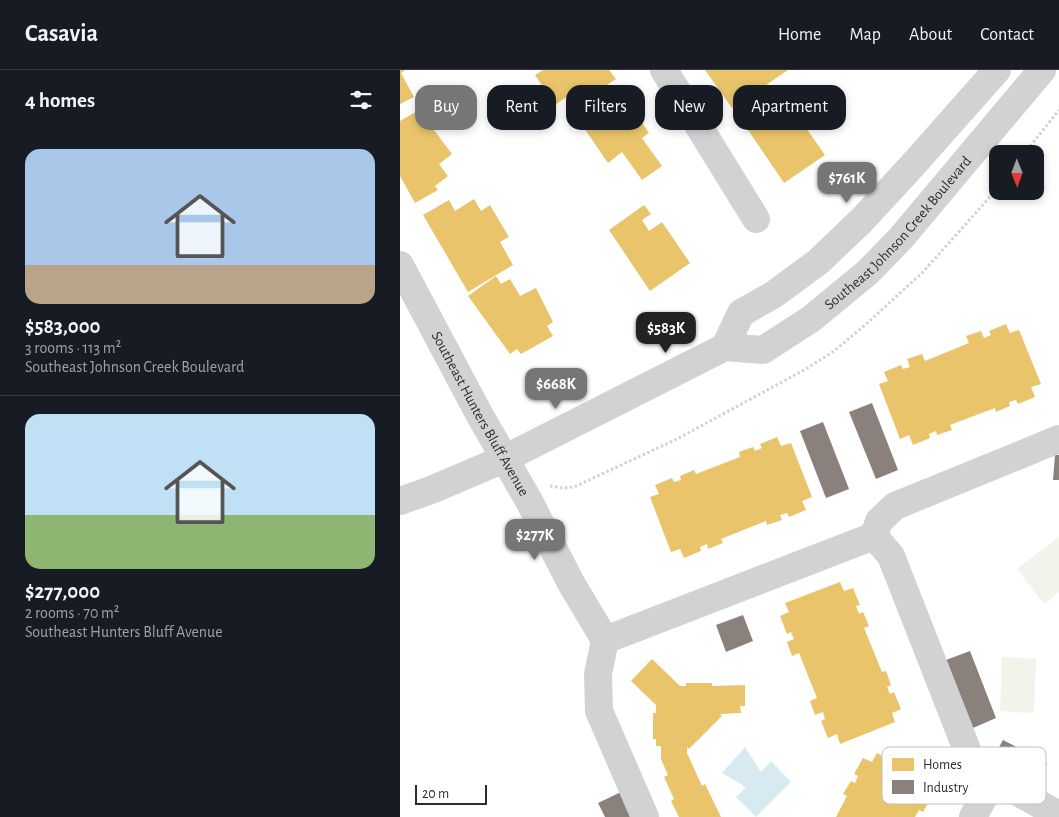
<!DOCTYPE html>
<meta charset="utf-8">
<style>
body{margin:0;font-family:"Alegreya Sans",sans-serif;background:#20242c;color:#f1f3f6;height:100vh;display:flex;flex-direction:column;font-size:19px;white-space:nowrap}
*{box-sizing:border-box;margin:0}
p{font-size:16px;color:#9ea1a6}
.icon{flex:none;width:28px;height:28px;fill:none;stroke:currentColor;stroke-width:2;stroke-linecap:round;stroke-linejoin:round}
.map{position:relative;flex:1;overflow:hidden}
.details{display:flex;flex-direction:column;background:#171b24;width:400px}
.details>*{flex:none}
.top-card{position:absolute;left:15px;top:15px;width:475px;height:45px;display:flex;gap:10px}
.needle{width:32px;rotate:179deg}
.buttons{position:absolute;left:589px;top:75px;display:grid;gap:10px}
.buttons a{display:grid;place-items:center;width:55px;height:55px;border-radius:10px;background:#171b24;box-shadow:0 2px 8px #0003;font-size:25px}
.scale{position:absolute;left:15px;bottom:12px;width:72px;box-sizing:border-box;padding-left:5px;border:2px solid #2d2d2d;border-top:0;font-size:14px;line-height:18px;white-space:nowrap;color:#2d2d2d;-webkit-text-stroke:4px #fff;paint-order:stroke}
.price{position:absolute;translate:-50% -42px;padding:0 11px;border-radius:10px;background:#767676;color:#fff;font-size:16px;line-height:32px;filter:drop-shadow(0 1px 2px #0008)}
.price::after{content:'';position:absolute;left:50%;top:30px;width:15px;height:11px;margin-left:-8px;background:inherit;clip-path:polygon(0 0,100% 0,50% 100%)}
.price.current{background:#222;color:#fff}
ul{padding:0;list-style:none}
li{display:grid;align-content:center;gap:10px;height:265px;padding:0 25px}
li+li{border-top:1px solid #363941}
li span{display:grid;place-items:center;height:155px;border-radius:15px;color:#555}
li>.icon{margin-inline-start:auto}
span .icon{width:90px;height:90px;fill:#fffc;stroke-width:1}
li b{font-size:21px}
h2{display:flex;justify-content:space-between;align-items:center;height:60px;padding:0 25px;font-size:21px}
.chip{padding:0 18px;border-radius:15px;background:#171b24;box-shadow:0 2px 8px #0003;font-size:18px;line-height:45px}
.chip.current{background:#767676;color:#fff}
header{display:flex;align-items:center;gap:30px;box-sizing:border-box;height:70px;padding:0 25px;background:#171b24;border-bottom:1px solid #363941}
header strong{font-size:24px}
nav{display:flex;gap:28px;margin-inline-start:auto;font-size:18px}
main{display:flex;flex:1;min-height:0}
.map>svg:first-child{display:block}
.green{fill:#f0f4eb}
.water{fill:#d7e9f1}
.homes{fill:#e9c46a}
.industry{fill:#8a817c}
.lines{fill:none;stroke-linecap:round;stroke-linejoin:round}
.path{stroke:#d2d2d2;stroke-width:3;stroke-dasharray:2.5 2.5;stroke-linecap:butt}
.minor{stroke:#d2d2d2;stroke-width:28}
.labels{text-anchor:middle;stroke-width:5;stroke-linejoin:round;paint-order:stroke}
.street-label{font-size:15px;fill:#2d2d2d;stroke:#fff}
.key{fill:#fff;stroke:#c0c0c0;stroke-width:1}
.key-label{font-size:14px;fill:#2d2d2d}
</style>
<header>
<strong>Casavia</strong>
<nav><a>Home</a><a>Map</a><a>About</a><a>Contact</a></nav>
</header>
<main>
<section class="details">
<h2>4 homes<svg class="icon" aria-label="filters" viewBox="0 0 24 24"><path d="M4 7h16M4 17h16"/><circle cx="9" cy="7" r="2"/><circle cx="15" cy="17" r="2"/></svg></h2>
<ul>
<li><span style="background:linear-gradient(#a9c7e8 75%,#b9a48a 0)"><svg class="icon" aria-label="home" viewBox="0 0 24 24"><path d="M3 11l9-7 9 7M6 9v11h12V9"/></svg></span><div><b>$583,000</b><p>3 rooms · 113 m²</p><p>Southeast Johnson Creek Boulevard</p></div></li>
<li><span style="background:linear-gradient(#bfe0f5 65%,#8fb573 0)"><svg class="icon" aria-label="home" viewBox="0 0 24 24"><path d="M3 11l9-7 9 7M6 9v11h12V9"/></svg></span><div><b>$277,000</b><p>2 rooms · 70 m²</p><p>Southeast Hunters Bluff Avenue</p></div></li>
</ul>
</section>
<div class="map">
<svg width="659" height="747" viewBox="0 0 659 747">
<rect width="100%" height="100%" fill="#fff"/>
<!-- green -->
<g class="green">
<path d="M 659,467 L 659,522 L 644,534 L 617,499 Z"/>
<path d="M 602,587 L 636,589 L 634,643 L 600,641 Z"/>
</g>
<!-- water -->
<path class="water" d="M 345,677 L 361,702 L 371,691 L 391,712 L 356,747 L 336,727 L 346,717 L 322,703 Z"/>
<!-- homes -->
<g class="homes">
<path d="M 0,0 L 5,0 L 1,3 L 14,27 L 0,34 Z"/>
<path d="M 143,0 L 209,0 L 216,9 L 187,28 L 180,17 L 155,35 L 135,5 Z"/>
<path d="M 305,0 L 388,0 L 332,38 Z"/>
<path d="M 226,29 L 249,63 L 242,68 L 262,96 L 242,110 L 222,82 L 208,93 L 184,58 Z"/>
<path d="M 372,30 L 387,52 L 397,45 L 425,85 L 384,113 L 342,51 Z"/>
<path d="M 19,40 L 52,84 L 39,94 L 48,106 L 35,116 L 38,120 L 15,133 L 0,106 L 0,51 Z"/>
<path d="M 74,129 L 81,141 L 90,135 L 109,167 L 100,172 L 113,195 L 68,222 L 23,145 L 49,130 L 55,141 Z"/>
<path d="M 244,135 L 251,144 L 242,150 L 249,161 L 262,152 L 290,193 L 250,221 L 209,160 Z"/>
<path d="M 96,206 L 101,214 L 110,209 L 120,226 L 136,218 L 153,252 L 147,256 L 153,266 L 121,284 L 117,279 L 110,284 L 68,226 Z"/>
<path d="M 606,254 L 610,263 L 619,260 L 641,314 L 631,317 L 635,327 L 618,334 L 616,330 L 609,332 L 610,336 L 596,342 L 595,338 L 550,355 L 552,360 L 537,365 L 536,361 L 529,364 L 530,368 L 513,375 L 509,365 L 500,369 L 479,314 L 488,311 L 484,302 L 501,295 L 503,299 L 510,297 L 507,289 L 522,284 L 525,291 L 569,273 L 566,266 L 581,261 L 584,268 L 591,265 L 589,261 Z"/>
<path d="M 377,367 L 381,376 L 391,373 L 412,427 L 402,431 L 406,440 L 389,447 L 387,443 L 380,445 L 382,450 L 367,455 L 366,451 L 321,469 L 323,473 L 308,479 L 307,474 L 300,477 L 301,481 L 284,488 L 280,479 L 271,482 L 250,427 L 259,424 L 255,415 L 272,408 L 274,412 L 281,410 L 280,406 L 294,400 L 296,404 L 340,387 L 339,382 L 353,377 L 355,381 L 362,378 L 360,374 Z"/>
<path d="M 440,512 L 444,521 L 453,518 L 460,535 L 456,536 L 459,544 L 463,542 L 469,556 L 464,558 L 482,602 L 486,601 L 491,615 L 487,617 L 490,624 L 494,622 L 501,639 L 492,643 L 495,652 L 440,674 L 437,664 L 428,668 L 421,651 L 425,649 L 423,642 L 415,645 L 410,631 L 417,628 L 399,583 L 392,586 L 387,572 L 394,569 L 391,562 L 387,564 L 380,546 L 389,542 L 385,533 Z"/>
<path d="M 252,589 L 280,616 L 286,616 L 286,613 L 312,613 L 312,616 L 345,615 L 345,636 L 340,636 L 341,643 L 320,644 L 322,646 L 289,679 L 287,677 L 287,683 L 302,716 L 305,714 L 321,747 L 279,747 L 271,731 L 274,729 L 264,707 L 268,705 L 261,689 L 261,676 L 256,676 L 256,669 L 253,669 L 253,643 L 256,643 L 256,635 L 231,611 Z"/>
<path d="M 477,683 L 528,712 L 523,721 L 532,726 L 523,742 L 519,740 L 515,747 L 436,747 L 447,726 L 443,724 L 451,711 L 455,713 L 458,706 L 454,704 L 463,688 L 472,692 Z"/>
</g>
<!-- industry -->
<g class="industry">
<path d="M 472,333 L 498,400 L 476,409 L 449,342 Z"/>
<path d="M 423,352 L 449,419 L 426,428 L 400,361 Z"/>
<path d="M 655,385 L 659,385 L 659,410 L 653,410 Z"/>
<path d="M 343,545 L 353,571 L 326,582 L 316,555 Z"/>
<path d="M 570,581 L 596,648 L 573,658 L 546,590 Z"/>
<path d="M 603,670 L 647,693 L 635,715 L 591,692 Z"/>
<path d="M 221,722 L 232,747 L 205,747 L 198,733 Z"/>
</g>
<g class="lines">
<!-- path -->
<g class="path">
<path d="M 624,84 L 659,40"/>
<path d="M 150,416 L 162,418 L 174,417 L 277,369 L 406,299 L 434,281 L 464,256 L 523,202 L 598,118"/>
</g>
<!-- minor -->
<g class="minor">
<path d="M 264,0 L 356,149"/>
<path id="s1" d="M 0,195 L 78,342 L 129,431 L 171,513 L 205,570"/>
<path d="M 325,277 L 341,243 L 373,225 L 418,192 L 462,150 L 511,97 L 597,0"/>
<path id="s2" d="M 0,431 L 31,420 L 104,389 L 325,277 L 363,280 L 411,249 L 468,202 L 501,168 L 642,0"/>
<path d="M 474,466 L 479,451 L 495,436 L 659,369"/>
<path d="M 205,570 L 474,466 L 491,486 L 571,690 L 590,716 L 573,747"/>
<path d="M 205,570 L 198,604 L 199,641 L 245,747"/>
<path d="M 590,716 L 612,719 L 659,745"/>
</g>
</g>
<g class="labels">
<!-- street labels -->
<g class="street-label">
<text dy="5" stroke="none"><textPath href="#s2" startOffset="578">Southeast Johnson Creek Boulevard</textPath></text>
<text dy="5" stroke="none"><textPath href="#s1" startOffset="169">Southeast Hunters Bluff Avenue</textPath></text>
</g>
</g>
<!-- legend -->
<rect x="482" y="677" width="164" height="57" rx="8" class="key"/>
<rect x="492" y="688" width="22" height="13" fill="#e9c46a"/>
<rect x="492" y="710" width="22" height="14" fill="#8a817c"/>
<g class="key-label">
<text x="523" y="699">Homes</text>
<text x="523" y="722">Industry</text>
</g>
</svg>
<div class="buttons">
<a><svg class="needle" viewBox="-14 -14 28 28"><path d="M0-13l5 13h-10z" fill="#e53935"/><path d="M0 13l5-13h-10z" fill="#9ea1a6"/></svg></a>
</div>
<div class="scale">20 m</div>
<b class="price" style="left:447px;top:134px">$761K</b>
<b class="price current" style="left:266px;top:284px">$583K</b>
<b class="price" style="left:156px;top:340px">$668K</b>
<b class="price" style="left:135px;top:491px">$277K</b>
<div class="top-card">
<a class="chip current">Buy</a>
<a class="chip">Rent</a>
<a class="chip">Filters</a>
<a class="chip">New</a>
<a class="chip">Apartment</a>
</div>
</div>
</main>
